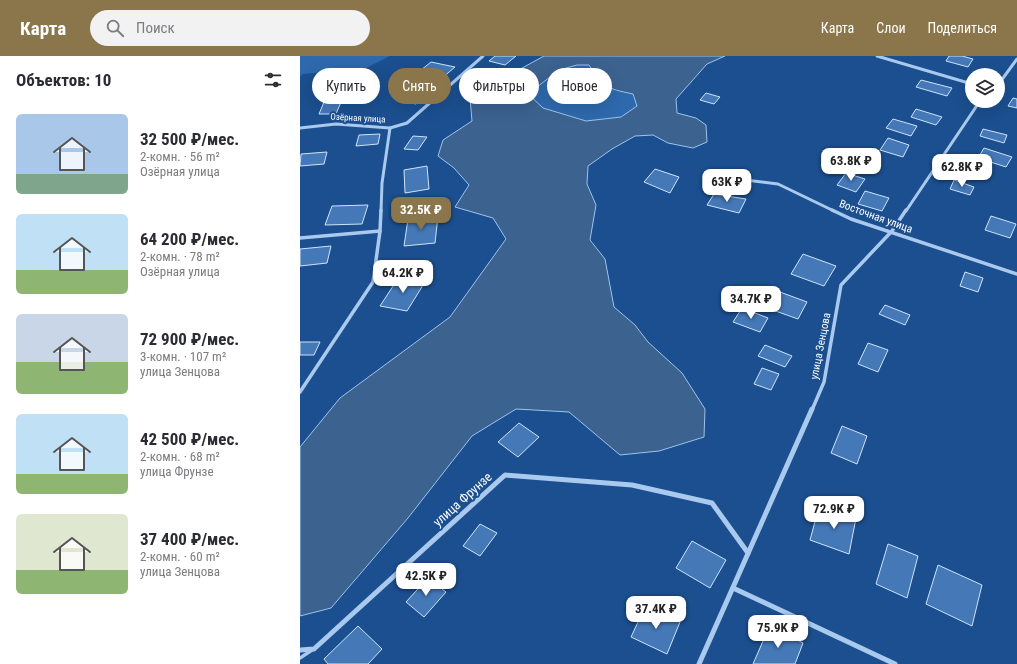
<!DOCTYPE html>
<html lang="ru">
<meta charset="utf-8">
<style>
body{margin:0;font-family:"Roboto Condensed",sans-serif;background:#f2f2f3;color:#2b2b33;height:100vh;display:flex;flex-direction:column;font-size:15px;white-space:nowrap}
*{box-sizing:border-box;margin:0}
p{font-size:13px;color:#7c7c81}
.icon{flex:none;width:22px;height:22px;fill:none;stroke:currentColor;stroke-width:2;stroke-linecap:round;stroke-linejoin:round}
.map{position:relative;flex:1;overflow:hidden}
.drawer{display:flex;flex-direction:column;background:#fff;width:300px}
.drawer>*{flex:none}
.hud{position:absolute;left:12px;top:12px;width:380px;height:36px;display:flex;gap:8px}
.buttons{position:absolute;left:665px;top:12px;display:grid;gap:8px}
.buttons a{display:grid;place-items:center;width:40px;height:40px;border-radius:50%;background:#fff;box-shadow:0 4px 16px #0002;font-size:20px}
.price{position:absolute;translate:-50% -34px;padding:0 9px;border-radius:8px;background:#fff;color:#222;font-size:13px;line-height:26px;filter:drop-shadow(0 1px 2px #0008)}
.price::after{content:'';position:absolute;left:50%;top:24px;width:12px;height:9px;margin-left:-6px;background:inherit;clip-path:polygon(0 0,100% 0,50% 100%)}
.price.active{background:#8a764a;color:#fff}
ul{padding:0;list-style:none}
li{display:flex;align-items:center;gap:12px;height:100px;padding:0 16px}
li span{display:grid;place-items:center;flex:none;width:112px;height:80px;border-radius:6px;color:#555}
li>.icon{margin-inline-start:auto}
span .icon{width:48px;height:48px;fill:#fffc;stroke-width:1}
li b{font-size:17px}
h2{display:flex;justify-content:space-between;align-items:center;height:48px;padding:0 16px;font-size:17px}
.chip{padding:0 14px;border-radius:18px;background:#fff;box-shadow:0 4px 16px #0002;font-size:14px;line-height:36px}
.chip.active{background:#8a764a;color:#fff}
header{display:flex;align-items:center;gap:24px;box-sizing:border-box;height:56px;padding:0 20px;background:#8a764a;color:#fff}
header strong{font-size:19px}
nav{display:flex;gap:22px;margin-inline-start:auto;font-size:14px}
.search{width:280px;height:36px;background:#f2f2f3;display:flex;align-items:center;gap:10px;box-sizing:border-box;padding:0 14px;border-radius:22px;color:#7c7c81;font-size:15px}
main{display:flex;flex:1;min-height:0}
.map>svg:first-child{display:block}
.green{fill:#2e69ad}
.water{fill:#3c6290;stroke:#9cc4f0;fill-rule:evenodd}
.building{fill:#4478b7;stroke:#cfe3fa}
.lines{fill:none;stroke-linecap:round;stroke-linejoin:round}
.lane{stroke:#a9c9ee;stroke-width:3.5}
.street-far2{stroke:#a9c9ee;stroke-width:3}
.street-far1{stroke:#a9c9ee;stroke-width:3.5}
.street{stroke:#a9c9ee;stroke-width:5}
.labels{text-anchor:middle;stroke-width:4;stroke-linejoin:round;paint-order:stroke}
.far-street-label{font-size:9px;fill:#fff;stroke:#1b4f8f}
.street-label{font-size:11px;fill:#fff;stroke:#1b4f8f}
.near-street-label{font-size:13px;fill:#fff;stroke:#1b4f8f}
</style>
<header>
<strong>Карта</strong>
<div class="search"><svg class="icon" aria-label="search" viewBox="0 0 24 24"><circle cx="10" cy="10" r="6"/><path d="M15 15l6 6"/></svg>Поиск</div>
<nav><a>Карта</a><a>Слои</a><a>Поделиться</a></nav>
</header>
<main>
<section class="drawer">
<h2>Объектов: 10<svg class="icon" aria-label="filters" viewBox="0 0 24 24"><path d="M4 7h16M4 17h16"/><circle cx="9" cy="7" r="2"/><circle cx="15" cy="17" r="2"/></svg></h2>
<ul>
<li><span style="background:linear-gradient(#a9c7e8 75%,#7fa58c 0)"><svg class="icon" aria-label="home" viewBox="0 0 24 24"><path d="M3 11l9-7 9 7M6 9v11h12V9"/></svg></span><div><b>32 500 ₽/мес.</b><p>2-комн. · 56 m²</p><p>Озёрная улица</p></div></li>
<li><span style="background:linear-gradient(#bfe0f5 70%,#8fb573 0)"><svg class="icon" aria-label="home" viewBox="0 0 24 24"><path d="M3 11l9-7 9 7M6 9v11h12V9"/></svg></span><div><b>64 200 ₽/мес.</b><p>2-комн. · 78 m²</p><p>Озёрная улица</p></div></li>
<li><span style="background:linear-gradient(#c9d6e8 60%,#8fb573 0)"><svg class="icon" aria-label="home" viewBox="0 0 24 24"><path d="M3 11l9-7 9 7M6 9v11h12V9"/></svg></span><div><b>72 900 ₽/мес.</b><p>3-комн. · 107 m²</p><p>улица Зенцова</p></div></li>
<li><span style="background:linear-gradient(#bfe0f5 75%,#8fb573 0)"><svg class="icon" aria-label="home" viewBox="0 0 24 24"><path d="M3 11l9-7 9 7M6 9v11h12V9"/></svg></span><div><b>42 500 ₽/мес.</b><p>2-комн. · 68 m²</p><p>улица Фрунзе</p></div></li>
<li><span style="background:linear-gradient(#dfe7d0 70%,#8fb573 0)"><svg class="icon" aria-label="home" viewBox="0 0 24 24"><path d="M3 11l9-7 9 7M6 9v11h12V9"/></svg></span><div><b>37 400 ₽/мес.</b><p>2-комн. · 60 m²</p><p>улица Зенцова</p></div></li>
</ul>
</section>
<div class="map">
<svg width="717" height="608" viewBox="0 0 717 608">
<rect width="100%" height="100%" fill="#1b4f8f"/>
<!-- green -->
<g class="green">
<path d="M 0,0 L 90,0 L 66,12 L 3,18 L 0,20 Z"/>
<path d="M 277,9 L 289,9 C 305,32 306,32 333,38 L 337,50 L 321,61 L 286,65 L 243,52 L 228,38 L 259,14 Z"/>
</g>
<!-- water -->
<path class="water" d="M 244,0 L 425,0 L 407,8 L 376,43 L 377,57 L 396,62 L 406,69 L 407,86 L 393,92 L 368,87 L 353,79 L 335,80 L 312,93 L 288,110 L 287,128 L 296,149 L 290,184 L 305,203 L 314,251 L 335,269 L 348,286 L 382,317 L 405,353 L 404,381 L 359,395 L 320,399 L 269,356 L 216,353 L 172,380 L 108,462 L 31,552 L 0,560 L 0,391 L 40,342 L 150,261 L 206,183 L 193,162 L 155,151 L 169,129 L 154,112 L 138,100 L 143,84 L 172,65 L 170,42 L 183,29 L 213,17 ZM 277,9 L 289,9 C 305,32 305,32 333,38 L 337,50 L 321,61 L 286,65 L 243,52 L 228,38 L 259,14 Z"/>
<!-- building -->
<g class="building">
<path d="M 195,0 L 216,0 L 205,9 L 189,5 Z"/>
<path d="M 649,0 L 662,0 L 673,3 L 668,11 L 646,5 Z"/>
<path d="M 131,6 L 155,11 L 141,23 L 116,18 Z"/>
<path d="M 621,24 L 652,32 L 647,40 L 616,31 Z"/>
<path d="M 108,33 L 127,38 L 116,48 L 96,43 Z"/>
<path d="M 406,37 L 420,41 L 414,48 L 400,44 Z"/>
<path d="M 713,42 L 717,43 L 717,52 L 708,50 Z"/>
<path d="M 24,46 L 41,46 L 36,58 L 19,58 Z"/>
<path d="M 616,53 L 642,61 L 636,69 L 611,61 Z"/>
<path d="M 593,63 L 617,70 L 611,80 L 586,72 Z"/>
<path d="M 683,73 L 707,79 L 704,87 L 680,80 Z"/>
<path d="M 80,78 L 78,88 L 56,90 L 59,79 Z"/>
<path d="M 113,80 L 127,81 L 118,94 L 104,93 Z"/>
<path d="M 588,82 L 609,89 L 603,101 L 580,94 Z"/>
<path d="M 684,92 L 712,101 L 706,111 L 678,102 Z"/>
<path d="M 27,96 L 24,108 L 0,110 L 1,98 Z"/>
<path d="M 127,110 L 129,133 L 105,137 L 104,114 Z"/>
<path d="M 355,113 L 379,121 L 370,137 L 344,126 Z"/>
<path d="M 546,117 L 565,123 L 556,136 L 537,129 Z"/>
<path d="M 654,124 L 674,131 L 670,139 L 650,133 Z"/>
<path d="M 565,135 L 589,142 L 582,155 L 558,148 Z"/>
<path d="M 414,138 L 446,143 L 439,157 L 407,149 Z"/>
<path d="M 68,149 L 62,168 L 25,169 L 32,150 Z"/>
<path d="M 138,160 L 135,187 L 104,190 L 108,163 Z"/>
<path d="M 691,160 L 716,168 L 710,182 L 685,174 Z"/>
<path d="M 31,190 L 27,207 L 0,210 L 0,193 Z"/>
<path d="M 503,198 L 536,210 L 524,230 L 491,218 Z"/>
<path d="M 665,216 L 683,222 L 678,236 L 660,230 Z"/>
<path d="M 99,221 L 125,226 L 107,255 L 80,250 Z"/>
<path d="M 480,236 L 507,246 L 498,263 L 470,253 Z"/>
<path d="M 585,249 L 610,259 L 605,269 L 579,258 Z"/>
<path d="M 442,252 L 468,262 L 460,276 L 433,266 Z"/>
<path d="M 0,286 L 20,286 L 14,299 L 0,299 Z"/>
<path d="M 568,287 L 588,294 L 578,316 L 558,308 Z"/>
<path d="M 465,289 L 492,300 L 485,311 L 458,300 Z"/>
<path d="M 462,312 L 479,318 L 471,334 L 454,328 Z"/>
<path d="M 219,367 L 239,381 L 218,401 L 198,386 Z"/>
<path d="M 542,370 L 567,380 L 557,408 L 531,397 Z"/>
<path d="M 519,451 L 556,462 L 549,498 L 510,484 Z"/>
<path d="M 180,468 L 197,477 L 180,500 L 163,490 Z"/>
<path d="M 392,485 L 426,504 L 410,532 L 376,512 Z"/>
<path d="M 588,488 L 618,500 L 607,542 L 576,528 Z"/>
<path d="M 638,509 L 682,529 L 672,570 L 626,548 Z"/>
<path d="M 128,522 L 146,536 L 124,561 L 106,546 Z"/>
<path d="M 345,551 L 380,566 L 367,598 L 331,581 Z"/>
<path d="M 470,569 L 503,587 L 495,608 L 453,608 Z"/>
<path d="M 58,570 L 82,593 L 68,608 L 28,608 L 24,603 Z"/>
</g>
<g class="lines">
<!-- lane -->
<path class="lane" d="M 0,602 L 12,594"/>
<!-- street-far2 -->
<g class="street-far2">
<path d="M 577,0 L 672,28"/>
<path d="M 698,29 L 717,3"/>
<path d="M 0,72 L 36,68 L 90,72 L 107,67 L 183,0"/>
<path d="M 429,122 L 478,128 L 534,155"/>
<path d="M 81,155 L 82,127 L 90,72"/>
<path d="M 606,155 L 680,45"/>
</g>
<!-- street-far1 -->
<g class="street-far1">
<path d="M 532,154 L 551,163 L 717,218"/>
<path d="M 0,182 L 80,175"/>
<path d="M 0,336 L 73,226 L 80,175 L 81,154"/>
<path d="M 512,354 L 524,326 L 541,229 L 592,175 L 606,154"/>
</g>
<!-- street -->
<g class="street">
<path d="M 433,532 L 595,608"/>
<path d="M 0,594 L 14,593 L 205,419 L 332,429 L 412,447 L 448,497"/>
<path d="M 399,608 L 512,353"/>
</g>
</g>
<g class="labels">
<!-- far-street labels -->
<g class="far-street-label">
<text transform="translate(58 62) rotate(3)" y="3">Озёрная улица</text>
</g>
<!-- street labels -->
<g class="street-label">
<text transform="translate(576 160) rotate(20)" y="4">Восточная улица</text>
<text transform="translate(520 290) rotate(-79)" y="4">улица Зенцова</text>
</g>
<!-- near-street labels -->
<g class="near-street-label">
<text transform="translate(162 443) rotate(-42)" y="5">улица Фрунзе</text>
</g>
</g>
</svg>
<div class="buttons">
<a><svg class="icon" aria-label="layers" viewBox="0 0 24 24"><path d="M12 4l9 5-9 5-9-5zM3 14l9 5 9-5"/></svg></a>
</div>
<b class="price" style="left:551px;top:126px">63.8K ₽</b>
<b class="price" style="left:662px;top:132px">62.8K ₽</b>
<b class="price" style="left:427px;top:147px">63K ₽</b>
<b class="price active" style="left:121px;top:175px">32.5K ₽</b>
<b class="price" style="left:103px;top:238px">64.2K ₽</b>
<b class="price" style="left:451px;top:264px">34.7K ₽</b>
<b class="price" style="left:534px;top:474px">72.9K ₽</b>
<b class="price" style="left:126px;top:541px">42.5K ₽</b>
<b class="price" style="left:356px;top:574px">37.4K ₽</b>
<b class="price" style="left:478px;top:593px">75.9K ₽</b>
<div class="hud">
<a class="chip">Купить</a>
<a class="chip active">Снять</a>
<a class="chip">Фильтры</a>
<a class="chip">Новое</a>
</div>
</div>
</main>
